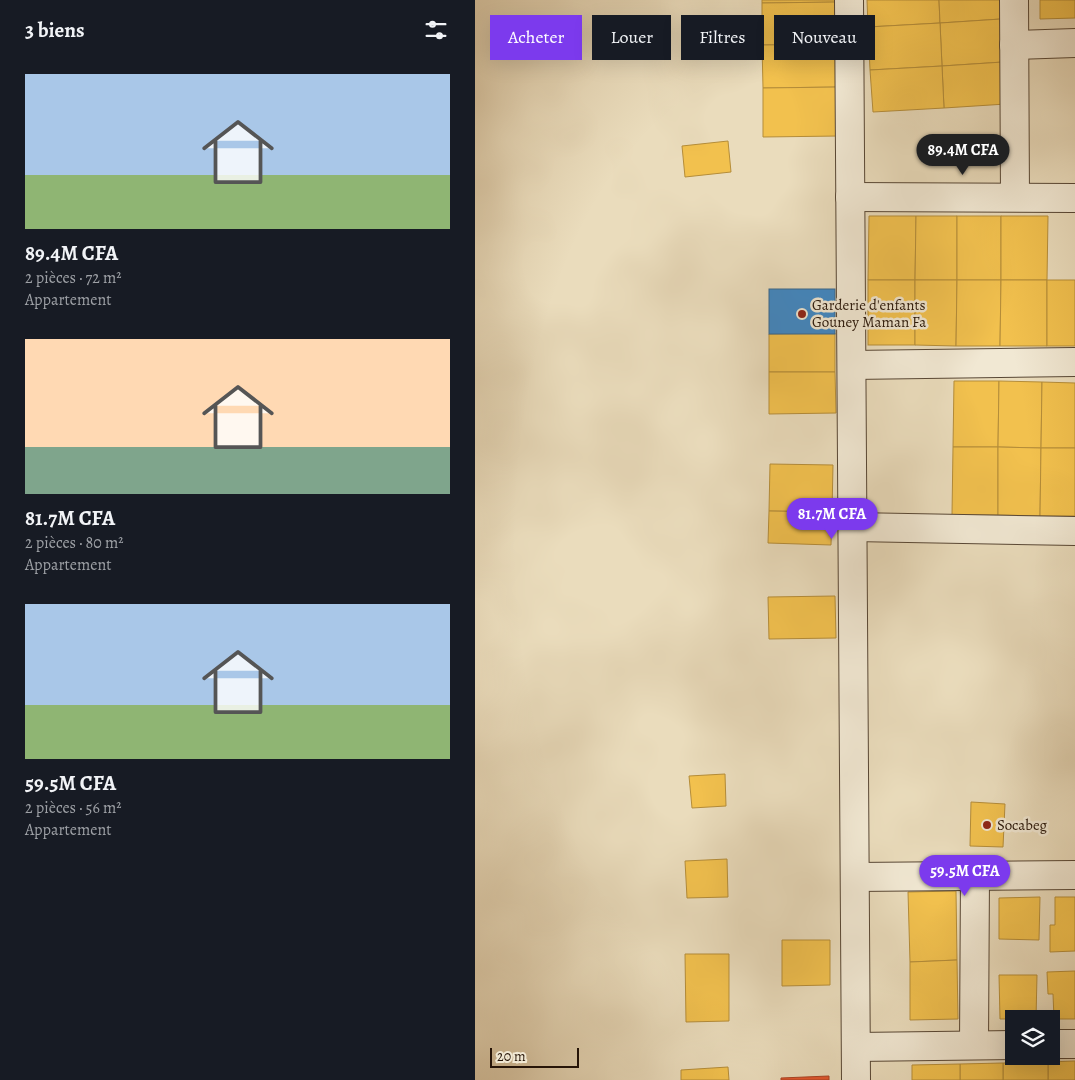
<!DOCTYPE html>
<html lang="fr">
<meta charset="utf-8">
<style>
body{margin:0;font-family:Alegreya,serif;background:#242831;color:#f1f3f6;height:100vh;display:flex;flex-direction:column;font-size:19px;white-space:nowrap}
*{box-sizing:border-box;margin:0}
p{font-size:16px;color:#9ea1a6}
.icon{flex:none;width:28px;height:28px;fill:none;stroke:currentColor;stroke-width:2;stroke-linecap:round;stroke-linejoin:round}
.map{position:relative;flex:1;overflow:hidden}
.drawer{display:flex;flex-direction:column;background:#171b24;width:475px}
.drawer>*{flex:none}
.top-card{position:absolute;left:15px;top:15px;width:475px;height:45px;display:flex;gap:10px}
.fabs{position:absolute;left:530px;top:1010px;display:grid;gap:10px}
.fabs a{display:grid;place-items:center;width:55px;height:55px;border-radius:0px;background:#171b24;box-shadow:0 5px 20px #0002;font-size:25px}
.scale{position:absolute;left:15px;bottom:12px;width:89px;box-sizing:border-box;padding-left:5px;border:2px solid #271508;border-top:0;font-size:14px;line-height:18px;white-space:nowrap;color:#271508;-webkit-text-stroke:4px #f1e8d3;paint-order:stroke}
.price{position:absolute;translate:-50% -42px;padding:0 11px;border-radius:18px;background:#7c3aed;color:#fff;font-size:16px;line-height:32px;filter:drop-shadow(0 1px 2px #0008)}
.price::after{content:'';position:absolute;left:50%;top:30px;width:15px;height:11px;margin-left:-8px;background:inherit;clip-path:polygon(0 0,100% 0,50% 100%)}
.price.current{background:#222;color:#fff}
ul{padding:0;list-style:none}
li{display:grid;align-content:center;gap:10px;height:265px;padding:0 25px}
li span{display:grid;place-items:center;height:155px;border-radius:0px;color:#555}
li>.icon{margin-inline-start:auto}
span .icon{width:90px;height:90px;fill:#fffc;stroke-width:1}
li b{font-size:21px}
h2{display:flex;justify-content:space-between;align-items:center;height:60px;padding:0 25px;font-size:21px}
.chip{padding:0 18px;border-radius:0px;background:#171b24;box-shadow:0 5px 20px #0002;font-size:18px;line-height:45px}
.chip.current{background:#7c3aed;color:#fff}
main{display:flex;flex:1;min-height:0}
.map>svg:first-child{display:block}
.homes{fill:#f2c14e;stroke:#b58d39}
.shops{fill:#e4572e;stroke:#ab4323}
.schools{fill:#3f88c5;stroke:#38668c}
.lines{fill:none;stroke-linecap:round;stroke-linejoin:round}
.minor-casing{stroke:#584735;stroke-width:30}
.minor{stroke:#f1e8d3;stroke-width:28}
.poi-dot{fill:#8f2418;stroke:#f1e8d3;stroke-width:2}
.labels{text-anchor:middle;stroke-width:5;stroke-linejoin:round;paint-order:stroke}
.poi-label{font-size:15px;fill:#271508;stroke:#f1e8d3;text-anchor:start}
</style>
<main>
<section class="drawer">
<h2>3 biens<svg class="icon" aria-label="filters" viewBox="0 0 24 24"><path d="M4 7h16M4 17h16"/><circle cx="9" cy="7" r="2"/><circle cx="15" cy="17" r="2"/></svg></h2>
<ul>
<li><span style="background:linear-gradient(#a9c7e8 65%,#8fb573 0)"><svg class="icon" aria-label="home" viewBox="0 0 24 24"><path d="M3 11l9-7 9 7M6 9v11h12V9"/></svg></span><div><b>89.4M CFA</b><p>2 pièces · 72 m²</p><p>Appartement</p></div></li>
<li><span style="background:linear-gradient(#ffd9b3 70%,#7fa58c 0)"><svg class="icon" aria-label="home" viewBox="0 0 24 24"><path d="M3 11l9-7 9 7M6 9v11h12V9"/></svg></span><div><b>81.7M CFA</b><p>2 pièces · 80 m²</p><p>Appartement</p></div></li>
<li><span style="background:linear-gradient(#a9c7e8 65%,#8fb573 0)"><svg class="icon" aria-label="home" viewBox="0 0 24 24"><path d="M3 11l9-7 9 7M6 9v11h12V9"/></svg></span><div><b>59.5M CFA</b><p>2 pièces · 56 m²</p><p>Appartement</p></div></li>
</ul>
</section>
<div class="map">
<svg width="600" height="1080" viewBox="0 0 600 1080">
<rect width="100%" height="100%" fill="#eadcbc"/>
<filter id="stains"><feTurbulence type="fractalNoise" baseFrequency=".004" numOctaves="4"/><feColorMatrix values="0 0 0 0 .2 0 0 0 0 .09 0 0 0 0 .02 0 0 0 .5 -.17"/></filter>
<radialGradient id="worn" r=".72"><stop offset=".6" stop-color="#630" stop-opacity="0"/><stop offset="1" stop-color="#630" stop-opacity=".3"/></radialGradient>
<!-- homes -->
<g class="homes">
<path d="M 287,0 L 363,0 L 363,2 L 287,3 Z"/>
<path d="M 392,0 L 464,0 L 465,23 L 393,27 Z"/>
<path d="M 464,0 L 525,0 L 526,19 L 465,23 Z"/>
<path d="M 565,0 L 600,0 L 600,18 L 565,19 Z"/>
<path d="M 363,2 L 363,44 L 287,45 L 287,3 Z"/>
<path d="M 526,19 L 528,62 L 467,66 L 465,23 Z"/>
<path d="M 465,23 L 467,66 L 395,70 L 393,27 Z"/>
<path d="M 363,44 L 363,87 L 288,88 L 287,45 Z"/>
<path d="M 528,62 L 531,104 L 469,108 L 467,66 Z"/>
<path d="M 467,66 L 469,108 L 398,112 L 395,70 Z"/>
<path d="M 363,87 L 364,136 L 288,137 L 288,88 Z"/>
<path d="M 253,141 L 256,172 L 210,177 L 207,146 Z"/>
<path d="M 394,216 L 441,216 L 440,280 L 393,280 Z"/>
<path d="M 441,216 L 482,216 L 482,280 L 440,280 Z"/>
<rect x="482" y="216" width="44" height="64"/>
<path d="M 526,216 L 573,216 L 572,280 L 526,280 Z"/>
<rect x="393" y="280" width="47" height="65"/>
<path d="M 440,280 L 482,280 L 481,346 L 440,345 Z"/>
<path d="M 482,280 L 526,280 L 525,346 L 481,346 Z"/>
<path d="M 526,280 L 572,280 L 572,346 L 525,346 Z"/>
<rect x="572" y="280" width="28" height="66"/>
<path d="M 360,333 L 360,372 L 294,372 L 294,334 Z"/>
<path d="M 294,372 L 360,372 L 361,413 L 294,414 Z"/>
<path d="M 479,381 L 524,381 L 523,447 L 478,447 Z"/>
<path d="M 524,381 L 567,382 L 566,448 L 523,447 Z"/>
<path d="M 567,382 L 600,383 L 600,448 L 566,448 Z"/>
<path d="M 478,447 L 523,447 L 523,515 L 477,515 Z"/>
<path d="M 523,447 L 566,448 L 565,516 L 523,515 Z"/>
<path d="M 566,448 L 600,448 L 600,516 L 565,516 Z"/>
<path d="M 295,464 L 358,465 L 357,512 L 294,511 Z"/>
<path d="M 294,511 L 357,512 L 356,545 L 293,543 Z"/>
<path d="M 360,596 L 361,638 L 294,639 L 293,597 Z"/>
<path d="M 250,774 L 251,806 L 217,808 L 214,776 Z"/>
<path d="M 496,802 L 530,804 L 528,847 L 495,846 Z"/>
<path d="M 252,859 L 253,897 L 212,898 L 210,861 Z"/>
<path d="M 481,891 L 482,960 L 435,962 L 433,892 Z"/>
<path d="M 565,897 L 564,940 L 524,939 L 524,898 Z"/>
<path d="M 580,897 L 600,897 L 600,951 L 575,952 L 575,925 L 580,925 Z"/>
<path d="M 307,940 L 355,940 L 355,985 L 307,986 Z"/>
<path d="M 210,954 L 254,954 L 254,1021 L 211,1022 Z"/>
<path d="M 482,960 L 483,1019 L 435,1020 L 435,962 Z"/>
<path d="M 600,971 L 600,1019 L 579,1019 L 578,994 L 573,994 L 572,972 Z"/>
<path d="M 524,975 L 562,975 L 561,1019 L 525,1019 Z"/>
<path d="M 600,1061 L 600,1080 L 573,1080 L 573,1062 Z"/>
<path d="M 573,1062 L 573,1080 L 528,1080 L 528,1063 Z"/>
<path d="M 528,1063 L 528,1080 L 485,1080 L 485,1064 Z"/>
<path d="M 485,1064 L 485,1080 L 437,1080 L 437,1065 Z"/>
<path d="M 253,1067 L 254,1080 L 206,1080 L 206,1070 Z"/>
</g>
<!-- shops -->
<path class="shops" d="M 354,1076 L 354,1080 L 306,1080 L 306,1078 Z"/>
<!-- schools -->
<rect class="schools" x="294" y="289" width="66" height="45"/>
<g class="lines">
<!-- minor casing -->
<g class="minor-casing">
<g id="minor">
<path d="M 374,0 L 381,1080"/>
<path d="M 539,0 L 540,197"/>
<path d="M 539,45 L 600,43"/>
<path d="M 375,197 L 600,198"/>
<path d="M 377,365 L 600,362"/>
<path d="M 378,527 L 600,531"/>
<path d="M 380,877 L 600,875"/>
<path d="M 576,1044 L 600,1044"/>
<path d="M 499,1045 L 500,876"/>
<path d="M 381,1047 L 539,1045"/>
</g>
</g>
<!-- minor -->
<use href="#minor" class="minor"/>
</g>
<!-- markers -->
<g class="poi-dot">
<circle cx="327" cy="314" r="5"/>
<circle cx="512" cy="825" r="5"/>
</g>
<g class="labels">
<!-- poi labels -->
<g class="poi-label">
<text x="337" y="310">Garderie d'enfants<tspan x="337" dy="17">Gouney Maman Fa</tspan></text>
<text x="522" y="830">Socabeg</text>
</g>
</g>
<rect width="100%" height="100%" filter="url(#stains)"/>
<rect width="100%" height="100%" fill="url(#worn)"/>
</svg>
<div class="fabs">
<a><svg class="icon" aria-label="layers" viewBox="0 0 24 24"><path d="M12 4l9 5-9 5-9-5zM3 14l9 5 9-5"/></svg></a>
</div>
<div class="scale">20 m</div>
<b class="price current" style="left:488px;top:176px">89.4M CFA</b>
<b class="price" style="left:357px;top:540px">81.7M CFA</b>
<b class="price" style="left:490px;top:897px">59.5M CFA</b>
<div class="top-card">
<a class="chip current">Acheter</a>
<a class="chip">Louer</a>
<a class="chip">Filtres</a>
<a class="chip">Nouveau</a>
</div>
</div>
</main>
